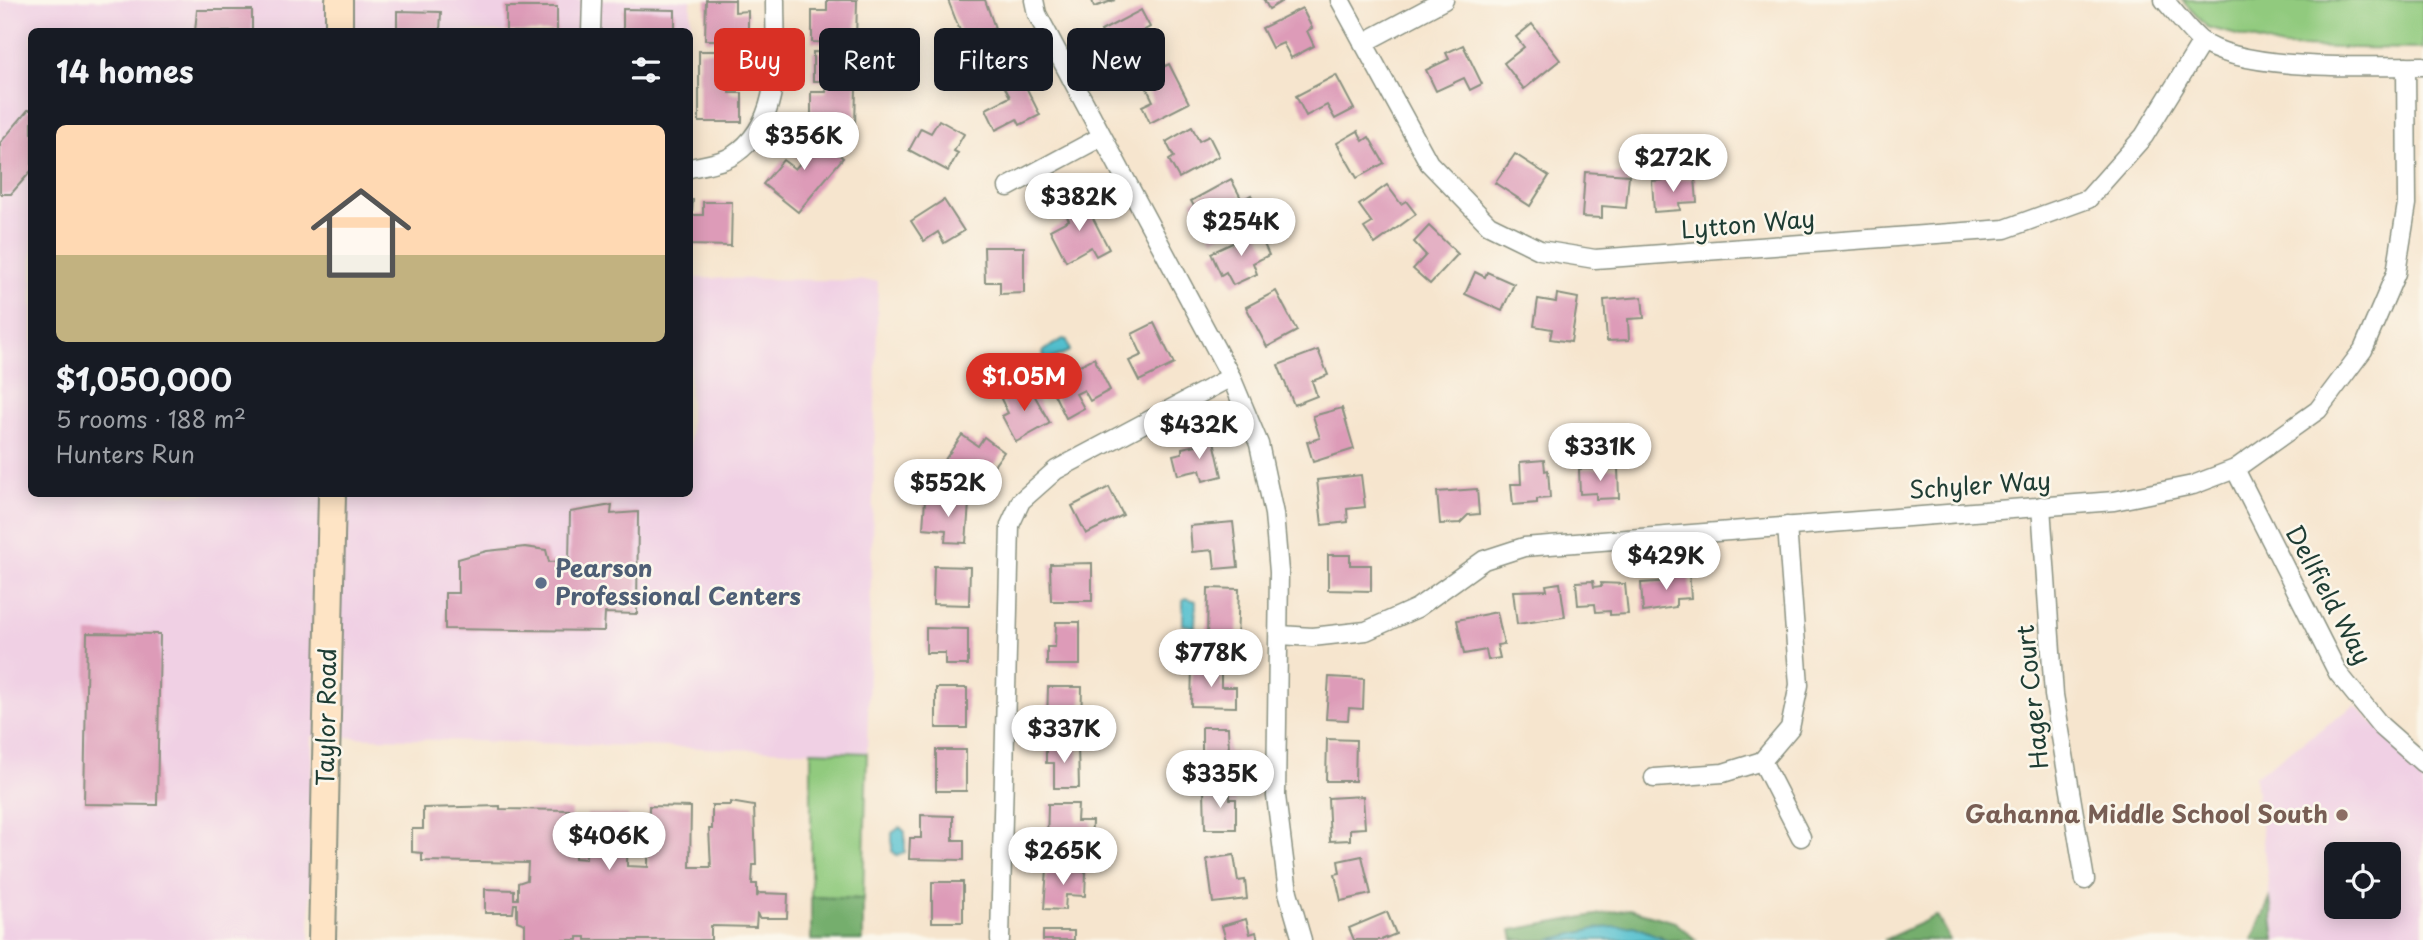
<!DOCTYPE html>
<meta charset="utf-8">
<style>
body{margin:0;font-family:"Playpen Sans",sans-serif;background:#20242c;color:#f1f3f6;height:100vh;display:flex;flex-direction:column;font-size:26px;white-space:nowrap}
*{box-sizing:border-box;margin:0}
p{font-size:23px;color:#9ea1a6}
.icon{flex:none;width:38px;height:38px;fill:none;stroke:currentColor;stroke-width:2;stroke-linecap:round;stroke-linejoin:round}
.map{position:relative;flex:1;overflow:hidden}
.panel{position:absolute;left:28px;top:28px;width:665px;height:469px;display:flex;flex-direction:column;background:#171b24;border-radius:10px;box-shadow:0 4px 18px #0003}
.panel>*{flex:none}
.top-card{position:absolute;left:714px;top:28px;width:665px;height:63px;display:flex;gap:14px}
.fabs{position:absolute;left:2324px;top:842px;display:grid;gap:14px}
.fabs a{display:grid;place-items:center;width:77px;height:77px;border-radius:10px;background:#171b24;box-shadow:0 4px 18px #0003;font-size:35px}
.price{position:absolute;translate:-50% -60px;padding:0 16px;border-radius:24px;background:#fff;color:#222;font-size:23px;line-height:46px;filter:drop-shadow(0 2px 4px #0008)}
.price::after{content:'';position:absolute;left:50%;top:42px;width:21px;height:16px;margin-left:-10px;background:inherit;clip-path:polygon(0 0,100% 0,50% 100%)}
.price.on{background:#d93025;color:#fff}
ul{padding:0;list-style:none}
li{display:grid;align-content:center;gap:14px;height:371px;padding:0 28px}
li span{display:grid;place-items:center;height:217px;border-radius:10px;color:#555}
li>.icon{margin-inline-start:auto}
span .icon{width:126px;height:126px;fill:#fffc;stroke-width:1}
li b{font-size:30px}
h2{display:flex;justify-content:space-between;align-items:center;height:84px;padding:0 28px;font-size:30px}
.chip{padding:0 24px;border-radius:10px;background:#171b24;box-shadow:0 4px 18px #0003;font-size:24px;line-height:63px}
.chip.on{background:#d93025;color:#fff}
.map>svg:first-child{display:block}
.built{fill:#f0d0e4;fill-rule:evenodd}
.green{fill:#91ca7e;stroke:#588459;stroke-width:2}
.forest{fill:#74ae6d;stroke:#4a7650;stroke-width:2}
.water{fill:#53bfce;stroke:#397e81;stroke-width:2}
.building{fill:#dd9bb8}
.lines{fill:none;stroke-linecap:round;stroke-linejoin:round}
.street-casing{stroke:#8a9181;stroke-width:21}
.secondary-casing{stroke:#8a9181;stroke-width:30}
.street{stroke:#fff;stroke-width:18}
.secondary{stroke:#fee4c5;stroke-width:26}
.service-dot{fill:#5c6f8a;stroke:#fbf7ec;stroke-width:2.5}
.education-dot{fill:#8d6e63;stroke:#fbf7ec;stroke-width:2.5}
.labels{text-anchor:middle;stroke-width:5;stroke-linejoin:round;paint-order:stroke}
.street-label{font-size:24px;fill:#1f3d34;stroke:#fbf7ec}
.service-label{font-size:24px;font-weight:bold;fill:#4e5e75;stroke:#fbf7ec;text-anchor:start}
.education-label{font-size:24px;font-weight:bold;fill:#785e54;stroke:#fbf7ec;text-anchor:end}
</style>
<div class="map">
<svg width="2423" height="940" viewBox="0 0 2423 940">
<rect width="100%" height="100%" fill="#fbf7ec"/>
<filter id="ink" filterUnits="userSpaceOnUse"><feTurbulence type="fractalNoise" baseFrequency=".0143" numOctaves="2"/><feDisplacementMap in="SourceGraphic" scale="14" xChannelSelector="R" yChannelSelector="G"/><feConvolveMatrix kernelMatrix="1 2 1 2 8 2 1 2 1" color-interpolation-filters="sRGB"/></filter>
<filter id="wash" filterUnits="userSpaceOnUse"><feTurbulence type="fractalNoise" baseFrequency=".00686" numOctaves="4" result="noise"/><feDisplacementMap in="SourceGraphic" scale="28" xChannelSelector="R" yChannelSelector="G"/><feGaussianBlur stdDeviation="1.57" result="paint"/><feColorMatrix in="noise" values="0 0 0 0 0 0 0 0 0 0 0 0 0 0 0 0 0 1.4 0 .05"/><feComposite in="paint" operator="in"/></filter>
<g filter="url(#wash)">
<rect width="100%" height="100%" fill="#f6e5ce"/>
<!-- built -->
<g class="built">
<path d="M 0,0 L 691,0 L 690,45 L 690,32 L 32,32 L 32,494 L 690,494 L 690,278 L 878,281 L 867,753 L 312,736 L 310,940 L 0,940 Z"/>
<path d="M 2355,705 L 2423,771 L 2423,940 L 2275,940 L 2255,776 ZM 2336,854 L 2389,854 L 2389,906 L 2336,906 Z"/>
</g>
<!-- green -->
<g class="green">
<path d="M 2182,0 L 2423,0 L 2423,49 L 2282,47 L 2207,27 Z"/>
<path d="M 811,751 L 867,753 L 863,899 L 811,897 Z"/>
</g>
<!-- forest -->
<g class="forest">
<path d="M 811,897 L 863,899 L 863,940 L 811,940 Z"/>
<path d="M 2270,899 L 2275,940 L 2252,940 Z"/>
<path d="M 1629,909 L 1675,922 L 1696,940 L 1667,940 L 1659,935 L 1569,936 L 1549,940 L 1513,940 L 1511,930 Z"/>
<path d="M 1937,916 L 1950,940 L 1884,940 L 1936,916 Z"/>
</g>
<!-- water -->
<g class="water">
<path d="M 1063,339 L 1067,340 L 1070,351 L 1045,362 L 1043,351 Z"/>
<path d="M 1186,598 L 1196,601 L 1195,627 L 1183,625 L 1183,600 Z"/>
<path d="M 900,827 L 905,832 L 905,852 L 897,856 L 892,851 L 892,833 Z"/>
<path d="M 1634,926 L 1667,940 L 1549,940 L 1599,928 Z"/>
</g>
<g id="blocks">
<!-- building -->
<g class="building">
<path d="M 706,0 L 735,0 L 735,12 L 748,11 L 748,40 L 705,40 Z"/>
<path d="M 827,0 L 857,0 L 856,43 L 812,42 L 812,11 L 827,11 Z"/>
<path d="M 948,0 L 985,0 L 995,28 L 964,41 Z"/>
<path d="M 1092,0 L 1115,0 L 1094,7 Z"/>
<path d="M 1264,0 L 1284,0 L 1269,9 Z"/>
<rect x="506" y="7" width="51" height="25"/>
<path d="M 1302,8 L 1312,28 L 1307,31 L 1314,46 L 1291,58 L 1283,43 L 1272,48 L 1262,28 Z"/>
<path d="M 623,9 L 675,10 L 675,32 L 623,32 Z"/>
<path d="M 197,10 L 252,10 L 252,32 L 195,32 Z"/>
<path d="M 1141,10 L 1150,27 L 1141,32 L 1149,49 L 1126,60 L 1119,46 L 1111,50 L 1101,31 Z"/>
<path d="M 397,11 L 441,12 L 440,32 L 397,32 Z"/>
<path d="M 1532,24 L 1560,60 L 1524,89 L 1504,63 L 1524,47 L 1516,37 Z"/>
<path d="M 1463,45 L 1482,84 L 1470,90 L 1464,78 L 1436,91 L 1426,70 L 1449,59 L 1446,53 Z"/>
<path d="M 699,51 L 744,51 L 744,82 L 729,82 L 729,93 L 742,93 L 742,122 L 699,122 Z"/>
<path d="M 813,52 L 857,53 L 855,124 L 811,123 L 811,92 L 826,92 L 827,81 L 813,81 Z"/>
<path d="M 1169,64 L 1189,103 L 1150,123 L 1142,106 L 1153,101 L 1142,78 Z"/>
<path d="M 1019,73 L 1040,115 L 1020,125 L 1017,119 L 996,130 L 986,109 L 1010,97 L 1002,82 Z"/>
<path d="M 1336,75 L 1354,109 L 1335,119 L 1327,105 L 1306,116 L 1296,96 Z"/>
<path d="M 28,110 L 32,110 L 32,170 L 11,194 L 0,194 L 0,143 Z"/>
<path d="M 939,120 L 964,134 L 954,151 L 958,153 L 948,171 L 909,150 L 921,128 L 931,133 Z"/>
<path d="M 1192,127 L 1199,141 L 1209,136 L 1219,156 L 1179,178 L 1169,160 L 1174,157 L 1166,142 Z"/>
<path d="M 809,130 L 843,158 L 798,212 L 763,184 L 783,160 L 795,169 L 802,161 L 791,152 Z"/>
<path d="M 1358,131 L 1363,141 L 1369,137 L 1384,163 L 1357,178 L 1337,143 Z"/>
<path d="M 1515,154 L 1549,176 L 1530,206 L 1495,183 Z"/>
<path d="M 1585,172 L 1629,175 L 1626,208 L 1602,206 L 1602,218 L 1582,217 Z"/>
<path d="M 1695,178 L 1697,202 L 1679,203 L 1680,210 L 1654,212 L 1652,181 Z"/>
<path d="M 1231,179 L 1242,200 L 1251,195 L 1260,213 L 1213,239 L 1191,201 Z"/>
<path d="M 1387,185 L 1401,204 L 1406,201 L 1416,214 L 1375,244 L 1364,228 L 1372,223 L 1359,205 Z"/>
<path d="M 690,200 L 693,200 L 692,215 L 703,215 L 703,202 L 732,202 L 731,246 L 690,245 Z"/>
<path d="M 944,200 L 964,231 L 944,243 L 938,232 L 924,241 L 911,221 Z"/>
<path d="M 1084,201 L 1109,249 L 1096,256 L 1091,247 L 1066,261 L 1050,230 L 1069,220 L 1065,212 Z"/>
<path d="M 1429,226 L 1458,254 L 1430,284 L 1413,269 L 1426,255 L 1414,242 Z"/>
<path d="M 1258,231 L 1269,255 L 1253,263 L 1257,274 L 1233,285 L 1226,272 L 1221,275 L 1211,253 Z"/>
<path d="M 984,247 L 1024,247 L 1024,293 L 1000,294 L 1000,282 L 985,282 Z"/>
<path d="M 1475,272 L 1485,277 L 1487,272 L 1514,284 L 1502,311 L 1465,294 Z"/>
<path d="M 1276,291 L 1297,331 L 1267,347 L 1246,307 Z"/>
<path d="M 1557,294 L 1578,298 L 1571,342 L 1550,339 L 1552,329 L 1534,326 L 1538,299 L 1556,302 Z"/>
<path d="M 1642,297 L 1644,318 L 1628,319 L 1629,340 L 1607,341 L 1604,300 Z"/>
<path d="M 1154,323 L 1174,364 L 1139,381 L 1129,361 L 1142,355 L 1132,334 Z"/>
<path d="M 1318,350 L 1328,375 L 1312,381 L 1317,396 L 1294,405 L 1278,365 Z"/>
<path d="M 1094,358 L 1110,390 L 1090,401 L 1084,390 L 1076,394 L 1084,408 L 1066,418 L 1048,382 L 1053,380 L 1048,371 L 1066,362 L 1070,370 Z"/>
<path d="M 1028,384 L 1050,423 L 1016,442 L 1002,416 L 1008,413 L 1001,399 Z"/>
<path d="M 1342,408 L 1354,449 L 1313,462 L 1307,442 L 1320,438 L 1313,416 Z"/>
<path d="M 962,435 L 978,446 L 984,437 L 1004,452 L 977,489 L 942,464 Z"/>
<path d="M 1214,441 L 1222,476 L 1203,481 L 1200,470 L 1178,475 L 1173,455 L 1182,453 L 1182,448 Z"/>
<path d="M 1544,460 L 1545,471 L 1548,470 L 1550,498 L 1537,499 L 1537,503 L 1513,505 L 1511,484 L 1521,484 L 1520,462 Z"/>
<path d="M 1618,468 L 1619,498 L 1596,499 L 1596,493 L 1580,494 L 1579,469 Z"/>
<path d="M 1361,475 L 1365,507 L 1347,509 L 1348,522 L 1322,525 L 1317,480 Z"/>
<path d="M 1109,487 L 1123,515 L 1086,534 L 1072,506 Z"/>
<path d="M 1477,489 L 1479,514 L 1468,515 L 1460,523 L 1440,524 L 1437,492 Z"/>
<path d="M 925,500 L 969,503 L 966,543 L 945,542 L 946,530 L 923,528 Z"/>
<path d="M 612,505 L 611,514 L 638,512 L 637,614 L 605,613 L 604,631 L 445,629 L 445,593 L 458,593 L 458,559 L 487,551 L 525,547 L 546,550 L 549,562 L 569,561 L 570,512 Z"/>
<path d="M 1233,522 L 1238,567 L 1215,569 L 1213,550 L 1192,552 L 1190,526 Z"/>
<path d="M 1328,555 L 1350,555 L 1350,565 L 1371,565 L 1371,591 L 1328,590 Z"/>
<path d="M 1092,563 L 1092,601 L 1051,601 L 1050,564 Z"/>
<path d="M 934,566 L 970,567 L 969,605 L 933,604 Z"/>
<path d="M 1689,572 L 1691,598 L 1676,599 L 1676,607 L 1643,612 L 1641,583 L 1671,581 L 1671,574 Z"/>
<path d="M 1593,581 L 1594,587 L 1602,586 L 1601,583 L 1625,584 L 1628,614 L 1610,615 L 1610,611 L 1596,612 L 1595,604 L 1578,605 L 1576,582 Z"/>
<path d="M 1560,583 L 1565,617 L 1517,624 L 1513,591 L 1547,590 L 1546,585 Z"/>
<path d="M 1208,588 L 1239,589 L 1237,641 L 1207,640 Z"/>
<path d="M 1497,612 L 1504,644 L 1497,645 L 1500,658 L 1488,660 L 1486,650 L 1464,654 L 1457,620 Z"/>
<path d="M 1056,622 L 1080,622 L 1080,665 L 1047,665 L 1047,647 L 1055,647 Z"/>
<path d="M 926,628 L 968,629 L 968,665 L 945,665 L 945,653 L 926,653 Z"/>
<path d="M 87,633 L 160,634 L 157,805 L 84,804 Z"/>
<path d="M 1192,666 L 1221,667 L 1221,687 L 1236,687 L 1236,707 L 1191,706 Z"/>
<path d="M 1329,677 L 1364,679 L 1363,709 L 1349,708 L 1348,720 L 1326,719 Z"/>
<path d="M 1048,687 L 1082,687 L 1081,724 L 1047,724 Z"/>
<rect x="936" y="688" width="31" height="40"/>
<path d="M 1202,727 L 1228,727 L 1229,752 L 1235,752 L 1235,771 L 1202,771 Z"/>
<path d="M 1327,739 L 1356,740 L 1355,781 L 1326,781 Z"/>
<path d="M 1078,744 L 1079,788 L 1054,788 L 1054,763 L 1046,763 L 1046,745 Z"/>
<rect x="936" y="750" width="30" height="41"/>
<path d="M 1204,790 L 1230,790 L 1230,799 L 1236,799 L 1236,829 L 1205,829 Z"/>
<path d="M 1363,796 L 1365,828 L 1350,829 L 1350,840 L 1330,841 L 1328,798 Z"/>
<path d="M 730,802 L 754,806 L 756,865 L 753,865 L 752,884 L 757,884 L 757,897 L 759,893 L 788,894 L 787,918 L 759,918 L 757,913 L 756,927 L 711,926 L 711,940 L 586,940 L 586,937 L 578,937 L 578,940 L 525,940 L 525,924 L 517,921 L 517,904 L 514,904 L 513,913 L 485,913 L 485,889 L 514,890 L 514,899 L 518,899 L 518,883 L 527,880 L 528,863 L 422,861 L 422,853 L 412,852 L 412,829 L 423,829 L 423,808 L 500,806 L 500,809 L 571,810 L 570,829 L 575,829 L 575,858 L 586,859 L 587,814 L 628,815 L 627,866 L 648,867 L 649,806 L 691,807 L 690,867 L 711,867 L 709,829 L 712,829 L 712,805 L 730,805 Z"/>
<path d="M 1048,804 L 1078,804 L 1077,821 L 1092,821 L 1091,847 L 1047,846 Z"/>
<path d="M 921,815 L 953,816 L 953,840 L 964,840 L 964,860 L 909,859 L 910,838 L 921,838 Z"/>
<path d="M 1234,855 L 1238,881 L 1245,880 L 1247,899 L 1213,903 L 1207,859 Z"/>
<path d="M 1362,856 L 1371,894 L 1341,901 L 1335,874 L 1340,873 L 1338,861 Z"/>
<path d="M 1047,869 L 1086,872 L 1085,896 L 1066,895 L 1065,910 L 1044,909 Z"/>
<rect x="932" y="882" width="31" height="40"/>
<path d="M 1387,912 L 1396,934 L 1381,940 L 1354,940 L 1349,928 Z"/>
<path d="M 1246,919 L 1250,934 L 1256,932 L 1258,940 L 1226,940 L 1222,926 Z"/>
<rect x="1043" y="931" width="31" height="9"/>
</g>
</g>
</g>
<g filter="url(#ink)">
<use href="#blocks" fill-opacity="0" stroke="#8a9181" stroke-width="2"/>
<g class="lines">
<!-- street casing -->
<g class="street-casing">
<g id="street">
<path d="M 1034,0 L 1037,14 L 1231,377 L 1259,444 L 1274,514 L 1279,572 L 1276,796 L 1288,892 L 1302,940"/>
<path d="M 1340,0 L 1429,163 L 1489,225 L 1540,250 L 1595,259 L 2005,229 L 2088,199 L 2144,136 L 2202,42"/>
<path d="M 2164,0 C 2176,13 2187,29 2200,40 C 2240,72 2371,66 2423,66"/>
<path d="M 591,32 L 592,0"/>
<path d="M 1363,43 L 1444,0"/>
<path d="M 690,168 C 702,165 721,163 732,156 C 784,123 775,54 775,0"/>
<path d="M 1008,187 L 1101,137"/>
<path d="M 2235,469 L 2338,673 L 2381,726 L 2423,763"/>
<path d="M 2041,506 L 2054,695 L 2085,880"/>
<path d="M 1787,526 L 1799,685 L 1790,728 L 1762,761 L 1801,837"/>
<path d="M 1280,635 L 1312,637 L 1366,631 L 1417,608 L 1484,560 L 1524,547 L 2114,501 L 2193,485 L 2235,469 L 2318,410 L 2363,350 L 2396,273 L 2407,204 L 2406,66"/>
<path d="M 1654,778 L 1723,773 L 1762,761"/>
<path d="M 1000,940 L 1010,525 L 1021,501 L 1056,470 L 1231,377"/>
</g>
</g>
<!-- secondary casing -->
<g class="secondary-casing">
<g id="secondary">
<path d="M 339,32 L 339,0"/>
<path d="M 322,940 L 332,494"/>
</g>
</g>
<!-- street -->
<use href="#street" class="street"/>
<!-- secondary -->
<use href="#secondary" class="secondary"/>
</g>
</g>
<!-- markers -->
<circle class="service-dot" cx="541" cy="583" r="7"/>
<circle class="education-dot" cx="2342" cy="815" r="7"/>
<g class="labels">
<!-- street labels -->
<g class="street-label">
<text transform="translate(1748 225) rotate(-5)" y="8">Lytton Way</text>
<text transform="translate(1980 486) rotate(-4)" y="8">Schyler Way</text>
<text transform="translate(2328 595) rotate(62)" y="8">Dellfield Way</text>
<text transform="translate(2033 697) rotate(-96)" y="8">Hager Court</text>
<text transform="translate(327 717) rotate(-89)" y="8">Taylor Road</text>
</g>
<!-- service labels -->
<g class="service-label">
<text x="555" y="577">Pearson<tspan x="555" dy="28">Professional Centers</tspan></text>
</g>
<!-- education labels -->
<g class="education-label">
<text x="2328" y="823">Gahanna Middle School South</text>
</g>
</g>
</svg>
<div class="fabs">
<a><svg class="icon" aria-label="locate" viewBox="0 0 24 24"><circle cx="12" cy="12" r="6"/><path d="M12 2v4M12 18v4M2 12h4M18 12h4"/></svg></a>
</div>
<b class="price" style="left:804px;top:172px">$356K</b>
<b class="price" style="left:1673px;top:194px">$272K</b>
<b class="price" style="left:1079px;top:233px">$382K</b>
<b class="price" style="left:1241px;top:258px">$254K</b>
<b class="price on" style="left:1024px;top:413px">$1.05M</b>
<b class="price" style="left:1199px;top:461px">$432K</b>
<b class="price" style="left:1600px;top:483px">$331K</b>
<b class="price" style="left:948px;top:519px">$552K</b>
<b class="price" style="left:1666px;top:592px">$429K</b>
<b class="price" style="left:1211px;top:689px">$778K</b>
<b class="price" style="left:1064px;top:765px">$337K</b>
<b class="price" style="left:1220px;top:810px">$335K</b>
<b class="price" style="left:609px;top:872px">$406K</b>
<b class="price" style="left:1063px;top:887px">$265K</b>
<div class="top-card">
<a class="chip on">Buy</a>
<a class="chip">Rent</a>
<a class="chip">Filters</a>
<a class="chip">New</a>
</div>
<section class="panel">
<h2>14 homes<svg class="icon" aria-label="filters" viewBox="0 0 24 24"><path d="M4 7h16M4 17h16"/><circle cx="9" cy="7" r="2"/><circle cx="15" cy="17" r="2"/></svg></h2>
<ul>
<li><span style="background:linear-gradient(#ffd9b3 60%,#c2b280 0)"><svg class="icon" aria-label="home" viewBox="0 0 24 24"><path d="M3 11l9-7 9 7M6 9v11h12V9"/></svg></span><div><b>$1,050,000</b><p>5 rooms · 188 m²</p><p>Hunters Run</p></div></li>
</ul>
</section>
</div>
